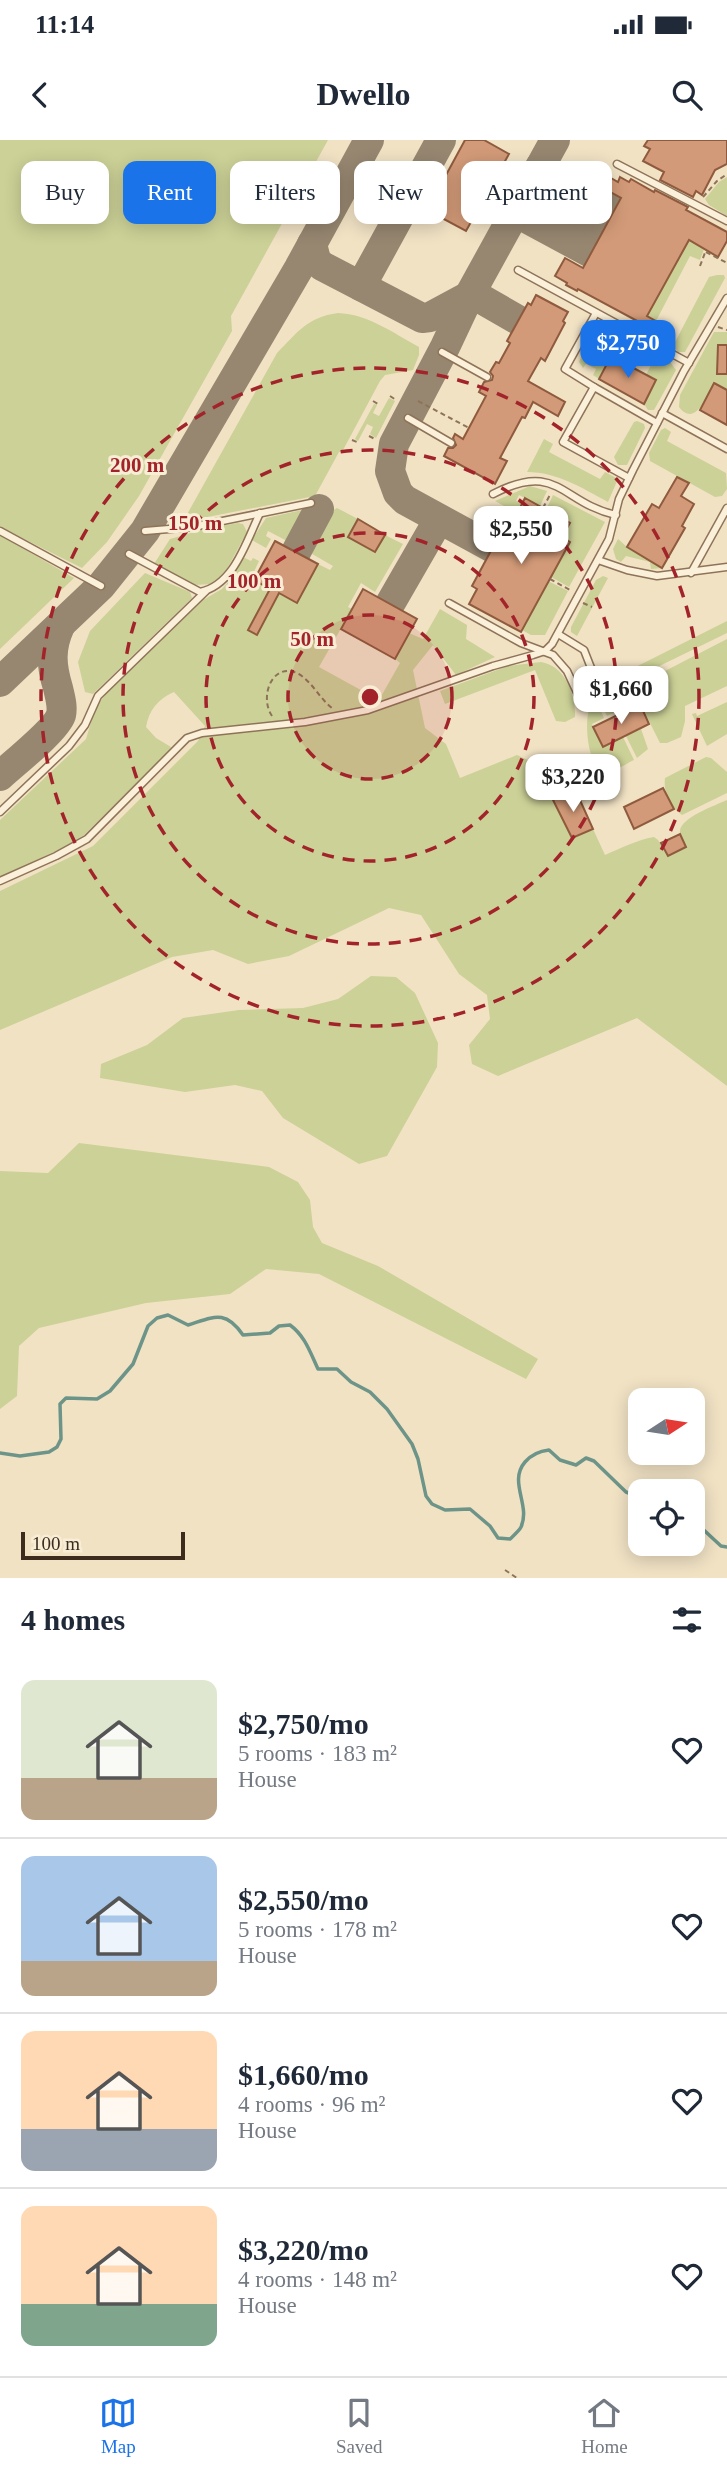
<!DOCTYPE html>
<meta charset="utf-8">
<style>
body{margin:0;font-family:Georgia,serif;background:#f2f2f3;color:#1f2937;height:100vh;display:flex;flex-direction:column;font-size:26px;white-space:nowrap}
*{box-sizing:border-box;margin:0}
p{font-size:23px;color:#747a83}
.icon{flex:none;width:38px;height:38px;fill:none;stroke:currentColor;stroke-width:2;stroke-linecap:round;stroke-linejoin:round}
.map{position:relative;height:1438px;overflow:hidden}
.details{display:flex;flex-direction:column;background:#fff;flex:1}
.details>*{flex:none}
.banner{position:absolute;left:21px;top:21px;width:686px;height:63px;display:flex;gap:14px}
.needle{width:46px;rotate:78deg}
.controls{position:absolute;left:628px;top:1248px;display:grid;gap:14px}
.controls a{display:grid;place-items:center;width:77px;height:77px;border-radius:14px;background:#fff;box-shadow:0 4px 18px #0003;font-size:35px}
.scale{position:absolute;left:21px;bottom:18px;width:164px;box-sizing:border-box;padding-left:7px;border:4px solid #3d2c1e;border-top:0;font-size:19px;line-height:24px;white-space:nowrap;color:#3d2c1e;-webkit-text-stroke:5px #f8edd5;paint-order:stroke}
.price{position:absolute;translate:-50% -60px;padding:0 16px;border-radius:14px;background:#fff;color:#222;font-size:23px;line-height:46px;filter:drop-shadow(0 2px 4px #0008)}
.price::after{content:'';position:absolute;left:50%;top:42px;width:21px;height:16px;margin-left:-10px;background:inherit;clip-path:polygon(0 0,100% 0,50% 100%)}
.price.current{background:#1a73e8;color:#fff}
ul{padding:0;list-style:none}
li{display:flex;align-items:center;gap:21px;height:175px;padding:0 21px}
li+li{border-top:2px solid #e0e1e3}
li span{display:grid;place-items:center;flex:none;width:196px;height:140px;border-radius:14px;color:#555}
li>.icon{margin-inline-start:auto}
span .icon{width:84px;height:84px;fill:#fffc;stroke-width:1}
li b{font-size:30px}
h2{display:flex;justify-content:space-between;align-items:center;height:84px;padding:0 21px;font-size:30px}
.chip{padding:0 24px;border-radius:14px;background:#fff;box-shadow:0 4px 18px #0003;font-size:24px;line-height:63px}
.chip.current{background:#1a73e8;color:#fff}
.status{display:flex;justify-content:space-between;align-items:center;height:49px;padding:0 35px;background:#fff;direction:ltr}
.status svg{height:19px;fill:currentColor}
header{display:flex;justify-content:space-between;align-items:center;height:91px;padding:0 21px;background:#fff;font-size:32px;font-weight:600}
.tab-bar{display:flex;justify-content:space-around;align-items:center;height:98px;border-top:2px solid #e0e1e3;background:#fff;font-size:19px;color:#747a83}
.tab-bar a{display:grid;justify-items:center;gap:4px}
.tab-bar .current{color:#1a73e8}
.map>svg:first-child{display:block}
.green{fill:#ccd197}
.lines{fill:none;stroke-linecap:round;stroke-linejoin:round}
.stream{stroke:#6c9488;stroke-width:3.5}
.taxiway{stroke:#978771;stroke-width:30}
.building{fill:#d29a78;stroke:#8f5a3d;stroke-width:2}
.service-casing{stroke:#8e7359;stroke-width:9}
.path{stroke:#8e7359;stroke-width:2;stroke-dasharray:5 3.5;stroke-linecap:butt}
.service{stroke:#fbf0d9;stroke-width:6}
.ring{fill:none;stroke:#a2242a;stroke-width:3.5;stroke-dasharray:12 9}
.centre{fill:#a2242a;stroke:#f8edd5;stroke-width:3.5}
.ring-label{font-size:21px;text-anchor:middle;font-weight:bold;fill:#a2242a;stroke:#f8edd5;stroke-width:6;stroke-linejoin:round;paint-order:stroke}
</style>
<div class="status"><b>11:14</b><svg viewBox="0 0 49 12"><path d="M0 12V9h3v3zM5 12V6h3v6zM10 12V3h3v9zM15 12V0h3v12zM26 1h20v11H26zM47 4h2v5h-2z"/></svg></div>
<header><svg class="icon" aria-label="back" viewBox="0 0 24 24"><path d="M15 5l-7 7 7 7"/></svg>Dwello<svg class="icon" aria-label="search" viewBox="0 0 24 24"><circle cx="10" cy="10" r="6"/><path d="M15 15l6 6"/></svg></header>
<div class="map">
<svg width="727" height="1438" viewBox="0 0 727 1438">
<rect width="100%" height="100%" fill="#f1e2c4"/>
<!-- green -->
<g class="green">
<path d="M 0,0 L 328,0 L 231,176 L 232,191 L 139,356 L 107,402 L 82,428 L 0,387 Z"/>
<path d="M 727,37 L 727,76 L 709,65 L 705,59 L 719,42 Z"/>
<path d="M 689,100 L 704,109 L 700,120 L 690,116 L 656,181 L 647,176 Z"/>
<path d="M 717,135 L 724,135 L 725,138 L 685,212 L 678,212 L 673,206 L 709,137 Z"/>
<path d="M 338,173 C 368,174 393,193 419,207 L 419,215 L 413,230 L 385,235 L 380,241 L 342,312 L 339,312 L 315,356 L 192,380 L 185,378 L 277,213 C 297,193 307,177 338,173 Z"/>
<path d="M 597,187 L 607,193 L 604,198 L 616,205 L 619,200 L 626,203 L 627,207 L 622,217 L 613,213 L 599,239 L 593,235 L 596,229 L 586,224 L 583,228 L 579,222 L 582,215 L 587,217 L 598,197 L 594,193 Z"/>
<path d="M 714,192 L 727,192 L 727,250 L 714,243 C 707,256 695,288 679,267 L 680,255 Z"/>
<path d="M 655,217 L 668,219 L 676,230 L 654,270 L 648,270 L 644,264 L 656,240 L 646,235 Z"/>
<path d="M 389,258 L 395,261 L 376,298 L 370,294 L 373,287 L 367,284 L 358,301 L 355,299 L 374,264 L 377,265 L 373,273 L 379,276 Z"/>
<path d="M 637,281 L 644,284 L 645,288 L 627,325 L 618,325 L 614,317 L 634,282 Z"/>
<path d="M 665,288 L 671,292 L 667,301 L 726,333 L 727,349 L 722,356 L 715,357 L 650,321 L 649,313 L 661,290 Z"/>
<path d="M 544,299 L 553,304 L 549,312 L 600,339 L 605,332 L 618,339 L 608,362 C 582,348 557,332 527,332 Z"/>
<path d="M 530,346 L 547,351 L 540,366 L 519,355 L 516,361 L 522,364 L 517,373 L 495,361 Z"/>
<path d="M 553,355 L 605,382 L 569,447 L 551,437 L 570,402 L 562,397 L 570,383 L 546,370 Z"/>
<path d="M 337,368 L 358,379 L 348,397 L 374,412 L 385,395 L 403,404 L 375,452 L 361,443 L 348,467 L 352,469 L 319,527 L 379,560 L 400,523 L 395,519 L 409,493 L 423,499 L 440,469 L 467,485 L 466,499 L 495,517 L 456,535 L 433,505 L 413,530 L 425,588 L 446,604 L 460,638 L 517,615 L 528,620 L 542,647 L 565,637 L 570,638 L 575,649 L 554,660 L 572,698 L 593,689 L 605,715 C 621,708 637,700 654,697 L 658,700 L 668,715 L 686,707 C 684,702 679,696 680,691 C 680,678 716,665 727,660 L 727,946 L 637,878 L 498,936 L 472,924 L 469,905 L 490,879 L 487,855 L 459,834 L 421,775 L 389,768 L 289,816 L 248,824 L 213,810 L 172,817 L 0,890 L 0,751 L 93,706 L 198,601 L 205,586 L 174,552 C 158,559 149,570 146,587 L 156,598 L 171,607 L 168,613 L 84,695 L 66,706 L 0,738 L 0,680 L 86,599 L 95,569 L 110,548 L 203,460 L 222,449 L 230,440 L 243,417 L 251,421 L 253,418 L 259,421 L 251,438 L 270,449 L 248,490 L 257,495 L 279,453 L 297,462 L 318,424 L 330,430 L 333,426 L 307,411 L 327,374 Z"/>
<path d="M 302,370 L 306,371 L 289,402 L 268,391 L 266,396 L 271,399 L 266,408 L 252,400 L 266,378 Z"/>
<path d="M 238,383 L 243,384 L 247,392 L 227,429 L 213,444 L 194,445 L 154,424 L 170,399 L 208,388 Z"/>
<path d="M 0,395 L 74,438 L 0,509 Z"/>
<path d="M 618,399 L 627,407 L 663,428 L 651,429 L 650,422 L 626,416 L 621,422 L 616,419 L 613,409 Z"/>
<path d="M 145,433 L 190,452 L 192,458 L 93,554 L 85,552 L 78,522 L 90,491 Z"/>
<path d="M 603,436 L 608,438 L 577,496 L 571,492 L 571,487 L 596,440 Z"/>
<path d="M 548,441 L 568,451 L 545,495 L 531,495 L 522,490 Z"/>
<path d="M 727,481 L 727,493 L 600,555 L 596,547 Z"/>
<path d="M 727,499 L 727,546 L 685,566 L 685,581 L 681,597 L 667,603 L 660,603 L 635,553 L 636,546 Z"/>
<path d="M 541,522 C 565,526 576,554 575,577 L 565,582 L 556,581 L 535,530 L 445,564 L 440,551 L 508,526 Z"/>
<path d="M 619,553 L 626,557 L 630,565 L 607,576 L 600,561 Z"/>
<path d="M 727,562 L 727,594 L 707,606 L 692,574 L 696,573 L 697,576 Z"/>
<path d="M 597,563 L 604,578 L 592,584 L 602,606 L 623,597 L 634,620 C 625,624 613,634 602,630 C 587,624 584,580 590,567 Z"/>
<path d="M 641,589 L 648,609 L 637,618 L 626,596 Z"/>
<path d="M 706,617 L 711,618 L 727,632 L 727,653 L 682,675 C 670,667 663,652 665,638 Z"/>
<path d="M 371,836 L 396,837 L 415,853 L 438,903 L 437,927 L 387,1016 L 359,1024 L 283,978 L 262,951 L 235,945 L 185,952 L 100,938 L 101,924 L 147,905 L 183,878 L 239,870 L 303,868 L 338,859 Z"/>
<path d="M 79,1003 L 269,1027 L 298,1042 L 310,1060 L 313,1087 L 322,1103 L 378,1126 L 538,1219 L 526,1239 L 319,1134 L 266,1129 L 230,1154 L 146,1163 L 39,1188 L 19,1206 L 17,1256 L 0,1269 L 0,1031 L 48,1033 Z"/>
</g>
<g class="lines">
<!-- stream -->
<g class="stream">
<path d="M 0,1313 L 20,1316 L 49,1312 L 57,1307 L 61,1299 L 60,1264 L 66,1258 L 97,1259 L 110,1251 L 133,1224 L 148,1186 L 157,1178 L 168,1175 L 188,1185 C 214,1177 225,1169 243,1195 L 270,1193 L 279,1186 L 290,1185 C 305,1196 310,1212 318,1229 L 337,1229 L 351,1242 L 370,1252 L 387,1269 L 412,1304 L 418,1319 L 426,1356 L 432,1364 L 445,1370 L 470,1369 L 490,1386 L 498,1398 L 510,1399 C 513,1396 519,1391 521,1387 C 531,1365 508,1342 525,1322 C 531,1315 540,1311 549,1310 L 560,1320 L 576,1325 L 586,1318 L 594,1321 L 626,1352 L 639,1357 L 640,1360"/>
<path d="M 693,1380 L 721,1406 L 727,1407"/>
</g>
<!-- taxiway -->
<g class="taxiway">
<path d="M 540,27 L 615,69"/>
<path d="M 527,50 L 603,91"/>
<path d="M 515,72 L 591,113"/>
<path d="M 312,104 L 316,120 L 322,126 L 422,178 L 430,177 L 469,156 L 555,0"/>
<path d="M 361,146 L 441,0"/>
<path d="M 471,153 L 518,180"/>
<path d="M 469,156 L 445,207 L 394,304 L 390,331 L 398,353 L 405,360 L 493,408"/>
<path d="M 296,412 L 319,369"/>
<path d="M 390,464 L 439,379"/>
<path d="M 0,542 L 101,446 L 145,391 L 299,128 L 369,0"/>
<path d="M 0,636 C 13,624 56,590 61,575 C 63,566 60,557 58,548 C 51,525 50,508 60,486"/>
</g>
</g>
<!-- building -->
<g class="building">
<path d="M 465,0 L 484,0 L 509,14 L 466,91 L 427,70 Z"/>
<path d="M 648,0 L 727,0 L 727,24 L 715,30 L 702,55 L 696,51 L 693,57 L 660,40 L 664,32 L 643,21 L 650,9 L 644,6 Z"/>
<path d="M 620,37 L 629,42 L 631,39 L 654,52 L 655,50 L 688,67 L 686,70 L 727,92 L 727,101 L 718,117 L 689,100 L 647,176 L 656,181 L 648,194 L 638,189 L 641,183 L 578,149 L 577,151 L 566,145 L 567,143 L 555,136 L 565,118 L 583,128 L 621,58 L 605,49 L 611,38 L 618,42 Z"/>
<path d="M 536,155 L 568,172 L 563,181 L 565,183 L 545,221 L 541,218 L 528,241 L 565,262 L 558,276 L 533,262 L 525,278 L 522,277 L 500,318 L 507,321 L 495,344 L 444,316 L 448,308 L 453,308 L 456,305 L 453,298 L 455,294 L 463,299 L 486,256 L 479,252 L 484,242 L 492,240 L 493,236 L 490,232 L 496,222 L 499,223 L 510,203 L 507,201 L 528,163 L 531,165 Z"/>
<path d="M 718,205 L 727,205 L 727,234 L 717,234 Z"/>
<path d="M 611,216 L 656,240 L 644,264 L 599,239 Z"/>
<path d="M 714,243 L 727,250 L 727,285 L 700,270 Z"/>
<path d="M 677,337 L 689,343 L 681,356 L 694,364 L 682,386 L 685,388 L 662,428 L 627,407 L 652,364 L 659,368 Z"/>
<path d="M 525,358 L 570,383 L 562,397 L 570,402 L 521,492 L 469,464 L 477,449 L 472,446 L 500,394 L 505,397 Z"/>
<path d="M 358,379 L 385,395 L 375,412 L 348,397 Z"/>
<path d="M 275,401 L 318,424 L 297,463 L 279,453 L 257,495 L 248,490 L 270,449 L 254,440 Z"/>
<path d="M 363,449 L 417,479 L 395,519 L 341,489 Z"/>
<path d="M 640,564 L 649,584 L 603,607 L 593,587 Z"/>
<path d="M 663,648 L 674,669 L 634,689 L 624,667 Z"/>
<path d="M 575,649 L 593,689 L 572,698 L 553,660 Z"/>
<path d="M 680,694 L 686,707 L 668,716 L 661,703 Z"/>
</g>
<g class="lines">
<!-- service casing -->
<g class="service-casing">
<g id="service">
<path d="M 617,24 L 727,81"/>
<path d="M 518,130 L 689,223"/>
<path d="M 442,212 L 487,237"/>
<path d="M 594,247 L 565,229 L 596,173"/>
<path d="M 662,273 L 727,309"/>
<path d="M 408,278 L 451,303"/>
<path d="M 629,338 L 563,302 L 594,247 L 657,283"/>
<path d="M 493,354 C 558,320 561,363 616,375"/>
<path d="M 0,391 L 101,446"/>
<path d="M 145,391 L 193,387 L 311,363"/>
<path d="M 129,414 L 200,452 C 234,445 246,402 260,373"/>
<path d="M 598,420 L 627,430 L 657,436 L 727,427"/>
<path d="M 691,433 L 727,368"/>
<path d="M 449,463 L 521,503 L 553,515 L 567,531 L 581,561"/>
<path d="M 558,494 L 584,510 L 593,533"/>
<path d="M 0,672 L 69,606 L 85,585 L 98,556 L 206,451"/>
<path d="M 0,741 L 56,716 L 87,699 L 187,598 L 202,593 L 305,582 L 368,570 L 493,526 L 533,515 L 545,511 L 552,504 L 609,399 L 619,359 L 633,330 L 684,231 L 727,158"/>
</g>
</g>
<!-- path -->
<g class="path">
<path d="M 703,57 L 717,41 L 727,34"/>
<path d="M 706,112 L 727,123"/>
<path d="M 700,126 L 706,110"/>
<path d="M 718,187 L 727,190"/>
<path d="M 390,256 L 396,260"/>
<path d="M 373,261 L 378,264"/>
<path d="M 418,261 L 469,288"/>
<path d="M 369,296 L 375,299"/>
<path d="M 352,300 L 357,302"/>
<path d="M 543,368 L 551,353"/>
<path d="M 550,439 L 570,450"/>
<path d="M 583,463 L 592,467"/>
<path d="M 272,576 C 259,557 272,522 297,533 C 312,541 319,558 332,568"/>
<path d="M 505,1430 L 517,1438"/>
</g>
<!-- service -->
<use href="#service" class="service"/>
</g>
<!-- distance rings -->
<circle cx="370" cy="557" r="82" fill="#a2242a" fill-opacity=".12"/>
<g class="ring">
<circle cx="370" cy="557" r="82"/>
<circle cx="370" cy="557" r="164"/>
<circle cx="370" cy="557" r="247"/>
<circle cx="370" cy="557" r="329"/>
</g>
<circle cx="370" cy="557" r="10" class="centre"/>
<g class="ring-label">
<text x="137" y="332">200 m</text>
<text x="195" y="390">150 m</text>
<text x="254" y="448">100 m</text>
<text x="312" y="506">50 m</text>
</g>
</svg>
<div class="controls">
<a><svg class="needle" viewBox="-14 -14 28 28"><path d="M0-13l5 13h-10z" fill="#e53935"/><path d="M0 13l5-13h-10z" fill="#747a83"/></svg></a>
<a><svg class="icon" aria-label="locate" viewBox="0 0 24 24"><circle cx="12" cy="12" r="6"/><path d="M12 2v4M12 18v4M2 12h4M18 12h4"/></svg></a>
</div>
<div class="scale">100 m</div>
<b class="price current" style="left:628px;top:240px">$2,750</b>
<b class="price" style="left:521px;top:426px">$2,550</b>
<b class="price" style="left:621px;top:586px">$1,660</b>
<b class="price" style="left:573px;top:674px">$3,220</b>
<div class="banner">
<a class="chip">Buy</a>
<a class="chip current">Rent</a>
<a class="chip">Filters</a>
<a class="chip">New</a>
<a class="chip">Apartment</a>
</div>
</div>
<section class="details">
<h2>4 homes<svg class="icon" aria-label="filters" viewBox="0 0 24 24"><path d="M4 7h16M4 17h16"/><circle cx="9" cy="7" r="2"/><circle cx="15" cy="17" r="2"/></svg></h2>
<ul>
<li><span style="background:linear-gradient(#dfe7d0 70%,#b9a48a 0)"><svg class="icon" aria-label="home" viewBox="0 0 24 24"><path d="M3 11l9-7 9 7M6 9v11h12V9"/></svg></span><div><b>$2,750/mo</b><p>5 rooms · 183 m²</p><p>House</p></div><svg class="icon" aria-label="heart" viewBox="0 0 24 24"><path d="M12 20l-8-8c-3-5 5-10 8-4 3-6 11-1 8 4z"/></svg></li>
<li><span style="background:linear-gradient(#a9c7e8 75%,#b9a48a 0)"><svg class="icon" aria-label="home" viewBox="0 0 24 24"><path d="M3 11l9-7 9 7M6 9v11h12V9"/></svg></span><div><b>$2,550/mo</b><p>5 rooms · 178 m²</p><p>House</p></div><svg class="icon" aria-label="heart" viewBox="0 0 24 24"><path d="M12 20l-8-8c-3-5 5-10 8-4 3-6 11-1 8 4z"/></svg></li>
<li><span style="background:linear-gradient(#ffd9b3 70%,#9aa5b1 0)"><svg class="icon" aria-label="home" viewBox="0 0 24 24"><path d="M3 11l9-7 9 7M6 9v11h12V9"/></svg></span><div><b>$1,660/mo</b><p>4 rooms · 96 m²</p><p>House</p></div><svg class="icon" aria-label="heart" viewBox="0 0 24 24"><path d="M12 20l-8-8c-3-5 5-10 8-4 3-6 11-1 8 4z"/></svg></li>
<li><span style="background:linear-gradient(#ffd9b3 70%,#7fa58c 0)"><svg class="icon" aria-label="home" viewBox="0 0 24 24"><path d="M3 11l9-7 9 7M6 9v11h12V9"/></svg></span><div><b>$3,220/mo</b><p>4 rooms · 148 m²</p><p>House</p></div><svg class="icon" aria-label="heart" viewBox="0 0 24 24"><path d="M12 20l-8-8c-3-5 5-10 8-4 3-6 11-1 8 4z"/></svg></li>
</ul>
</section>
<nav class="tab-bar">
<a class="current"><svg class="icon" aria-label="map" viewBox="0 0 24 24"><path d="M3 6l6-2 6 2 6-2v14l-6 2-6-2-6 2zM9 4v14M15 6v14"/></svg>Map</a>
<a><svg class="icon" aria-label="saved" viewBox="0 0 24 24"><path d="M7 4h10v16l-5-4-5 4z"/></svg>Saved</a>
<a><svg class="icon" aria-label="home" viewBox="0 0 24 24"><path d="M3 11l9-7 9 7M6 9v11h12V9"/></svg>Home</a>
</nav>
